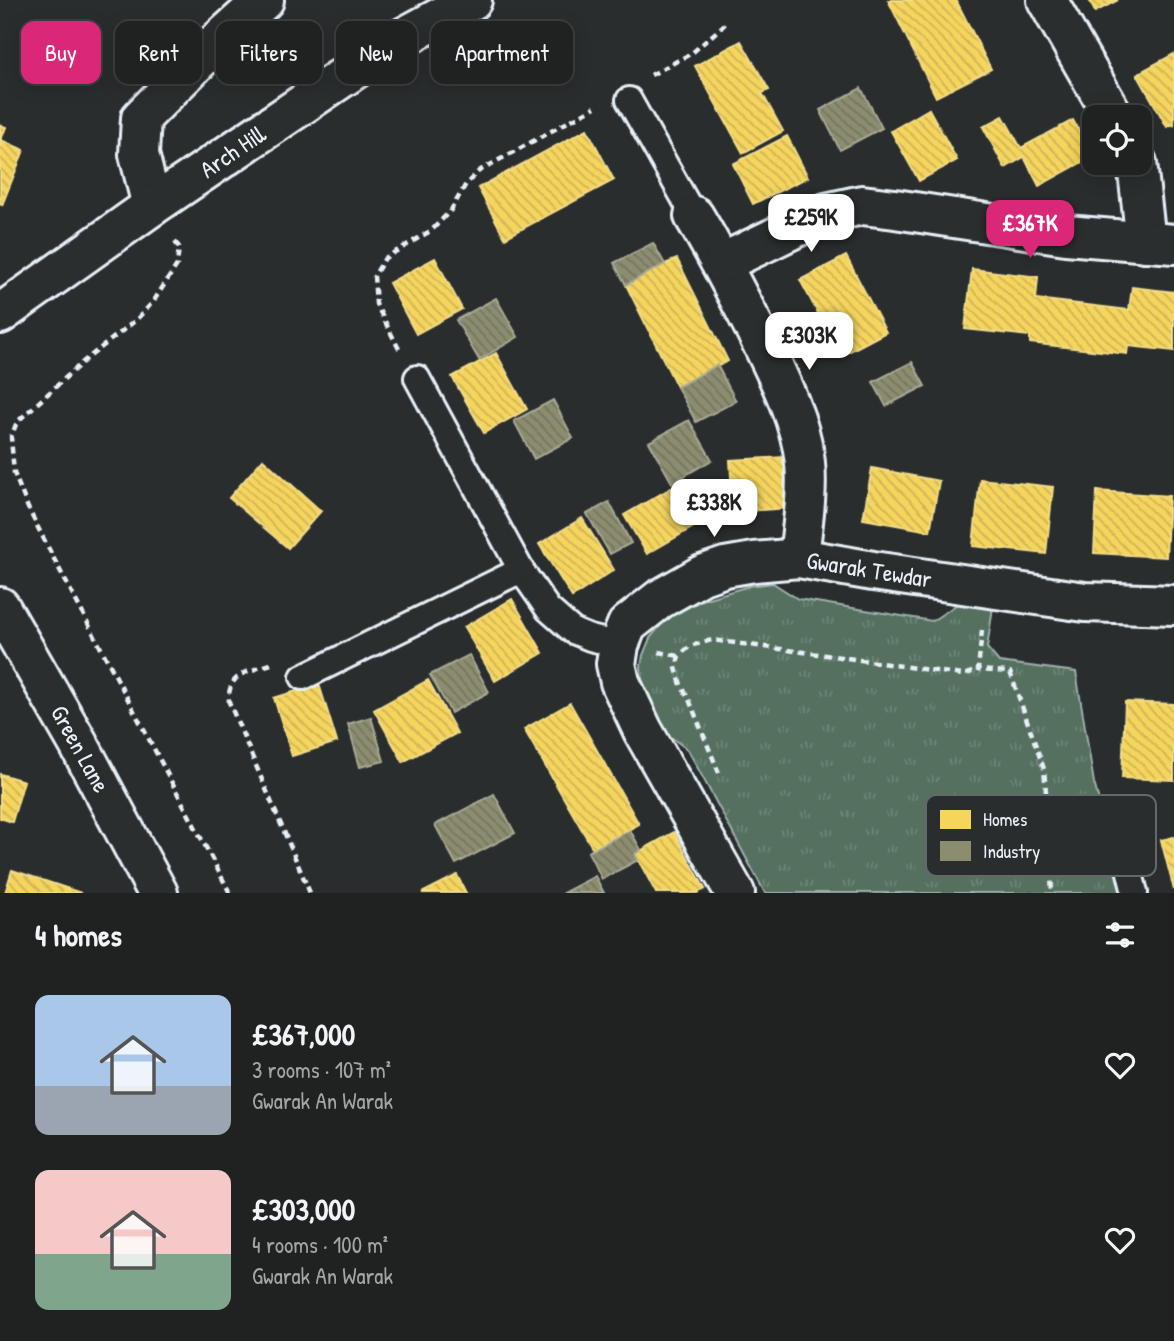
<!DOCTYPE html>
<meta charset="utf-8">
<style>
body{margin:0;font-family:"Patrick Hand",sans-serif;background:#2d2f2f;color:#f1f3f6;height:100vh;display:flex;flex-direction:column;font-size:26px;white-space:nowrap}
*{box-sizing:border-box;margin:0}
p{font-size:23px;color:#a2a4a5}
.icon{flex:none;width:38px;height:38px;fill:none;stroke:currentColor;stroke-width:2;stroke-linecap:round;stroke-linejoin:round}
.map{position:relative;height:893px;overflow:hidden}
.side{display:flex;flex-direction:column;background:#202222;flex:1}
.side>*{flex:none}
.guide{position:absolute;left:21px;top:21px;width:700px;height:63px;display:flex;gap:14px}
.controls{position:absolute;left:1082px;top:105px;display:grid;gap:14px}
.controls a{display:grid;place-items:center;width:70px;height:70px;border-radius:14px;background:#202222;box-shadow:0 4px 18px #0003,0 0 0 2px #3d3f40;font-size:35px}
.price{position:absolute;translate:-50% -60px;padding:0 16px;border-radius:14px;background:#fff;color:#222;font-size:23px;line-height:46px;filter:drop-shadow(0 2px 4px #0008)}
.price::after{content:'';position:absolute;left:50%;top:42px;width:21px;height:16px;margin-left:-10px;background:inherit;clip-path:polygon(0 0,100% 0,50% 100%)}
.price.active{background:#db2777;color:#fff}
ul{padding:0;list-style:none}
li{display:flex;align-items:center;gap:21px;height:175px;padding:0 35px}
li span{display:grid;place-items:center;flex:none;width:196px;height:140px;border-radius:14px;color:#555}
li>.icon{margin-inline-start:auto}
span .icon{width:84px;height:84px;fill:#fffc;stroke-width:1}
li b{font-size:30px}
h2{display:flex;justify-content:space-between;align-items:center;height:84px;padding:0 35px;font-size:30px}
.chip{padding:0 24px;border-radius:14px;background:#202222;box-shadow:0 4px 18px #0003,0 0 0 2px #3d3f40;font-size:24px;line-height:63px}
.chip.active{background:#db2777;color:#fff}
.map>svg:first-child{display:block}
.grass{fill:url(#grass-tufts);stroke:#9eb0ac;stroke-width:2}
.homes{fill:url(#homes-back-hatch);stroke:#f2dd8b;stroke-width:2}
.industry{fill:url(#industry-back-hatch);stroke:#a8aa97;stroke-width:2}
.lines{fill:none;stroke-linecap:round;stroke-linejoin:round}
.lane-casing{stroke:#e8f1f8;stroke-width:30}
.street-casing{stroke:#e8f1f8;stroke-width:44}
.highway-casing{stroke:#e8f1f8;stroke-width:44}
.path{stroke:#e8f1f8;stroke-width:4.5;stroke-dasharray:7 5;stroke-linecap:butt}
.lane{stroke:#2a2d2e;stroke-width:24}
.street{stroke:#2a2d2e;stroke-width:38}
.highway{stroke:#2a2d2e;stroke-width:38}
.labels{text-anchor:middle;stroke-width:7;stroke-linejoin:round;paint-order:stroke}
.street-label{font-size:24px;fill:#e8f1f8;stroke:#2a2d2e}
.key{fill:#2a2d2e;stroke:#63686b;stroke-width:2}
.key-label{font-size:19px;fill:#e8f1f8}
</style>
<div class="map">
<svg width="1174" height="893" viewBox="0 0 1174 893">
<defs>
<pattern id="grass-tufts" width="24" height="20" patternUnits="userSpaceOnUse" patternTransform="scale(1.75)"><rect width="24" height="20" fill="#54705f"/><path d="M3 7l-1-3M5 7V3M7 7l1-3M15 17l-1-3M17 17v-4M19 17l1-3" fill="none" stroke="#6d8577"/></pattern>
<pattern id="homes-back-hatch" width="6" height="6" patternUnits="userSpaceOnUse" patternTransform="scale(1.75)"><rect width="6" height="6" fill="#f6d55c"/><path d="M-1 5l2 2M0 0l6 6M5-1l2 2" fill="none" stroke="#cab258"/></pattern>
<pattern id="industry-back-hatch" width="6" height="6" patternUnits="userSpaceOnUse" patternTransform="scale(1.75)"><rect width="6" height="6" fill="#8c8c6e"/><path d="M-1 5l2 2M0 0l6 6M5-1l2 2" fill="none" stroke="#747461"/></pattern>
</defs>
<rect width="100%" height="100%" fill="#2a2d2e"/>
<filter id="ink" filterUnits="userSpaceOnUse"><feTurbulence type="fractalNoise" baseFrequency=".0143" numOctaves="2"/><feDisplacementMap in="SourceGraphic" scale="14" xChannelSelector="R" yChannelSelector="G"/><feConvolveMatrix kernelMatrix="1 2 1 2 8 2 1 2 1" color-interpolation-filters="sRGB"/></filter>
<g filter="url(#ink)">
<!-- grass -->
<path class="grass" d="M 773,583 L 798,599 L 932,621 L 962,601 L 993,607 L 987,648 L 999,662 L 1076,672 L 1094,783 L 1125,893 L 765,893 L 688,750 L 667,734 L 642,688 L 641,666 L 643,655 L 650,638 L 666,619 L 702,600 L 749,586 Z"/>
<!-- homes -->
<g class="homes">
<path d="M 888,0 L 956,0 L 991,69 L 936,97 Z"/>
<path d="M 1089,0 L 1118,0 L 1095,12 Z"/>
<path d="M 741,41 L 769,90 L 762,93 L 783,131 L 743,153 L 695,66 Z"/>
<path d="M 1174,54 L 1174,126 L 1173,124 L 1167,127 L 1137,74 Z"/>
<path d="M 929,109 L 957,160 L 919,181 L 891,131 Z"/>
<path d="M 1003,116 L 1021,148 L 1073,120 L 1093,156 L 1039,186 L 1024,157 L 1005,168 L 983,127 Z"/>
<path d="M 0,125 L 6,127 L 1,140 L 24,150 L 2,205 L 0,204 Z"/>
<path d="M 587,129 L 614,180 L 505,238 L 478,188 Z"/>
<path d="M 787,136 L 808,177 L 753,204 L 733,164 Z"/>
<path d="M 846,256 L 886,332 L 841,356 L 800,280 Z"/>
<path d="M 435,258 L 462,309 L 416,334 L 389,283 Z"/>
<path d="M 677,259 L 728,361 L 677,387 L 626,285 L 665,264 Z"/>
<path d="M 972,269 L 1038,277 L 1036,299 L 1129,310 L 1132,287 L 1174,292 L 1174,351 L 1128,346 L 1127,354 L 1030,343 L 1030,336 L 965,329 Z"/>
<path d="M 496,353 L 527,409 L 484,433 L 452,377 Z"/>
<path d="M 785,457 L 789,508 L 733,512 L 730,460 Z"/>
<path d="M 263,459 L 321,511 L 288,548 L 229,498 Z"/>
<path d="M 872,468 L 939,481 L 930,531 L 863,519 Z"/>
<path d="M 980,479 L 1053,487 L 1046,554 L 973,546 Z"/>
<path d="M 676,485 L 699,524 L 647,554 L 624,515 Z"/>
<path d="M 1097,491 L 1169,496 L 1166,557 L 1094,553 Z"/>
<path d="M 582,518 L 614,570 L 572,597 L 539,544 Z"/>
<path d="M 512,599 L 543,653 L 495,681 L 464,627 Z"/>
<path d="M 428,680 L 457,733 L 403,762 L 374,710 Z"/>
<path d="M 319,684 L 337,742 L 292,756 L 274,698 Z"/>
<path d="M 1125,702 L 1174,704 L 1174,780 L 1122,778 Z"/>
<path d="M 570,703 L 639,824 L 593,849 L 524,729 Z"/>
<path d="M 0,774 L 24,781 L 12,822 L 0,818 Z"/>
<path d="M 674,832 L 705,889 L 697,893 L 656,893 L 635,854 Z"/>
<path d="M 1174,837 L 1174,890 L 1161,840 Z"/>
<path d="M 12,870 L 81,893 L 5,893 Z"/>
<path d="M 457,875 L 466,893 L 422,893 Z"/>
</g>
<!-- industry -->
<g class="industry">
<path d="M 861,88 L 882,128 L 840,150 L 820,110 Z"/>
<path d="M 653,243 L 665,264 L 626,285 L 614,263 Z"/>
<path d="M 496,298 L 518,337 L 479,360 L 456,320 Z"/>
<path d="M 912,362 L 925,386 L 886,406 L 873,382 Z"/>
<path d="M 717,365 L 736,401 L 696,422 L 677,387 Z"/>
<path d="M 553,400 L 573,438 L 534,459 L 514,421 Z"/>
<path d="M 689,420 L 712,460 L 672,483 L 649,442 Z"/>
<path d="M 609,502 L 631,543 L 610,554 L 587,514 Z"/>
<path d="M 469,655 L 489,692 L 451,713 L 430,675 Z"/>
<path d="M 371,717 L 384,761 L 360,767 L 348,724 Z"/>
<path d="M 494,794 L 515,833 L 456,864 L 435,825 Z"/>
<path d="M 630,830 L 641,850 L 635,854 L 638,860 L 602,879 L 588,852 Z"/>
<path d="M 595,876 L 604,893 L 563,893 Z"/>
</g>
<g class="lines">
<!-- lane casing -->
<g class="lane-casing">
<g id="lane">
<path d="M 629,100 L 694,216"/>
<path d="M 417,378 L 521,570 L 548,609 L 573,631 L 590,638 L 619,645"/>
<path d="M 303,677 L 521,570"/>
<path d="M 1116,815 L 1135,893"/>
</g>
</g>
<!-- street casing -->
<g class="street-casing">
<g id="street">
<path d="M 1047,0 L 1114,117"/>
<path d="M 1137,163 L 1146,242"/>
<path d="M 152,206 L 139,154 L 141,118 L 214,45 L 264,0"/>
<path d="M 694,216 C 717,254 737,294 757,333 C 776,372 801,420 805,463 C 808,494 802,527 799,558"/>
<path d="M 722,263 L 826,213 L 862,205 L 895,209 L 1066,235 L 1174,244"/>
<path d="M 735,893 L 643,731 L 620,682 L 616,664 L 619,645 L 627,625 L 660,599 L 702,575 L 725,567 L 754,562 L 799,558 L 873,571 L 1085,602 L 1174,605"/>
</g>
</g>
<!-- highway casing -->
<g class="highway-casing">
<g id="highway">
<path d="M 0,314 L 152,206 L 395,42 L 472,0"/>
<path d="M 0,607 L 78,743 L 158,893"/>
</g>
</g>
<!-- path -->
<g class="path">
<path d="M 651,75 L 692,53 L 725,24"/>
<path d="M 175,242 L 179,247 L 177,265 L 153,302 L 136,320 L 84,361 L 17,422 L 11,437 L 14,473 L 28,508 L 53,557 L 230,893"/>
<path d="M 399,349 L 376,304 L 374,276 L 385,258 L 432,230 L 451,210 L 466,184 L 479,171 L 595,107"/>
<path d="M 982,630 L 978,670 L 1010,672 L 1044,769 L 1046,792 L 1052,893"/>
<path d="M 659,652 L 679,656"/>
<path d="M 271,664 C 248,672 227,673 229,702 L 310,893"/>
<path d="M 719,773 L 688,697 L 681,685 L 676,668 L 679,656 L 690,646 L 712,640 L 833,656 L 963,675 L 978,670"/>
</g>
<!-- lane -->
<use href="#lane" class="lane"/>
<!-- street -->
<use href="#street" class="street"/>
<!-- highway -->
<use href="#highway" class="highway"/>
</g>
</g>
<g class="labels">
<!-- street labels -->
<g class="street-label">
<text transform="translate(233 152) rotate(-34)" y="8">Arch Hill</text>
<text transform="translate(869 570) rotate(9)" y="8">Gwarak Tewdar</text>
<text transform="translate(80 749) rotate(61)" y="8">Green Lane</text>
</g>
</g>
<!-- legend -->
<rect x="926" y="795" width="230" height="81" rx="10" class="key"/>
<rect x="940" y="810" width="31" height="19" fill="#f6d55c"/>
<rect x="940" y="841" width="31" height="20" fill="#8c8c6e"/>
<g class="key-label">
<text x="983" y="826">Homes</text>
<text x="983" y="858">Industry</text>
</g>
</svg>
<div class="controls">
<a><svg class="icon" aria-label="locate" viewBox="0 0 24 24"><circle cx="12" cy="12" r="6"/><path d="M12 2v4M12 18v4M2 12h4M18 12h4"/></svg></a>
</div>
<b class="price" style="left:811px;top:254px">£259K</b>
<b class="price active" style="left:1030px;top:260px">£367K</b>
<b class="price" style="left:809px;top:372px">£303K</b>
<b class="price" style="left:714px;top:539px">£338K</b>
<div class="guide">
<a class="chip active">Buy</a>
<a class="chip">Rent</a>
<a class="chip">Filters</a>
<a class="chip">New</a>
<a class="chip">Apartment</a>
</div>
</div>
<section class="side">
<h2>4 homes<svg class="icon" aria-label="filters" viewBox="0 0 24 24"><path d="M4 7h16M4 17h16"/><circle cx="9" cy="7" r="2"/><circle cx="15" cy="17" r="2"/></svg></h2>
<ul>
<li><span style="background:linear-gradient(#a9c7e8 65%,#9aa5b1 0)"><svg class="icon" aria-label="home" viewBox="0 0 24 24"><path d="M3 11l9-7 9 7M6 9v11h12V9"/></svg></span><div><b>£367,000</b><p>3 rooms · 107 m²</p><p>Gwarak An Warak</p></div><svg class="icon" aria-label="heart" viewBox="0 0 24 24"><path d="M12 20l-8-8c-3-5 5-10 8-4 3-6 11-1 8 4z"/></svg></li>
<li><span style="background:linear-gradient(#f6c9c9 60%,#7fa58c 0)"><svg class="icon" aria-label="home" viewBox="0 0 24 24"><path d="M3 11l9-7 9 7M6 9v11h12V9"/></svg></span><div><b>£303,000</b><p>4 rooms · 100 m²</p><p>Gwarak An Warak</p></div><svg class="icon" aria-label="heart" viewBox="0 0 24 24"><path d="M12 20l-8-8c-3-5 5-10 8-4 3-6 11-1 8 4z"/></svg></li>
</ul>
</section>
